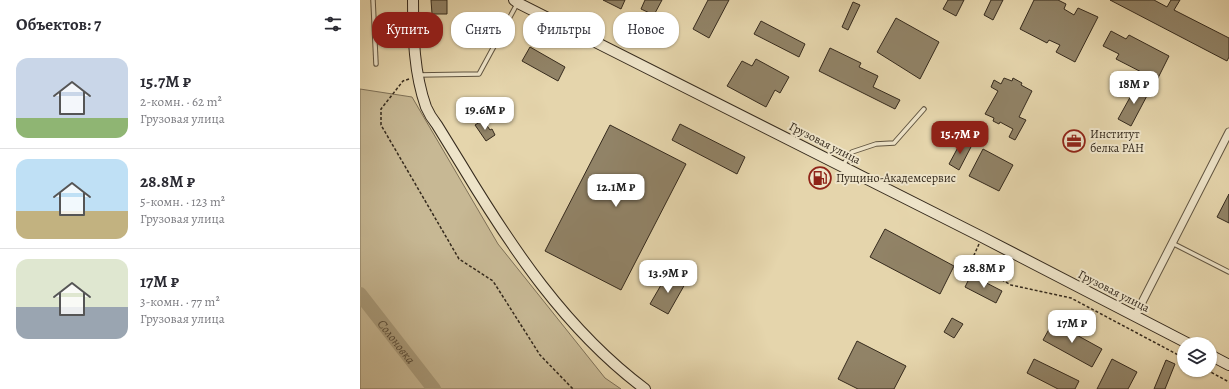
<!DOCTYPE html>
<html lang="ru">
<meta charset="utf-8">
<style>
body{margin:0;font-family:Alegreya,serif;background:#f2f2f3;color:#2b2b33;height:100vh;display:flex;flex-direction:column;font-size:15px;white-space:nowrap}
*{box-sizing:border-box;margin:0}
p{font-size:13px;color:#7c7c81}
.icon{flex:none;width:22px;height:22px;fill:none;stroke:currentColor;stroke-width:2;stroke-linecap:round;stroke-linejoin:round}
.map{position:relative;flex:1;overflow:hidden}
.panel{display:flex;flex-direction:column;background:#fff;width:360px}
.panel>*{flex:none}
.hud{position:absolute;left:12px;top:12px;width:380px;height:36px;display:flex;gap:8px}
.buttons{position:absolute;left:817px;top:337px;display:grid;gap:8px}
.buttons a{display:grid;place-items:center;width:40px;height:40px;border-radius:50%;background:#fff;box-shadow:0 1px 3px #0004;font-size:20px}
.price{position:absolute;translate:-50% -34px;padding:0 9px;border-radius:8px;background:#fff;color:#222;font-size:13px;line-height:26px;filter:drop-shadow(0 1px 2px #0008)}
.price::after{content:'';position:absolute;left:50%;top:24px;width:12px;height:9px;margin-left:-6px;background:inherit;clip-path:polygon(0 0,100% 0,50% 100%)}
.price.current{background:#8f2418;color:#fff}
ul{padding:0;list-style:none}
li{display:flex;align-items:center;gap:12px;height:100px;padding:0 16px}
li+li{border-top:1px solid #e1e1e2}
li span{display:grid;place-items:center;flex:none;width:112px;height:80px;border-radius:12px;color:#555}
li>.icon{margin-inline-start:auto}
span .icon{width:48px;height:48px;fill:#fffc;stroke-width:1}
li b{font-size:17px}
h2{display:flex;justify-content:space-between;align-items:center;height:48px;padding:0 16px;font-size:17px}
.pill{padding:0 14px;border-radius:16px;background:#fff;box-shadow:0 1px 3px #0004;font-size:14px;line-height:36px}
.pill.current{background:#8f2418;color:#fff}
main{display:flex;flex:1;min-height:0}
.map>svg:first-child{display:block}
.green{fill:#c7b894;stroke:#7e7158}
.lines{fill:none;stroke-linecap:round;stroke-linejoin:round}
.river{stroke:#a99b7b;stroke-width:14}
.building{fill:#918367;stroke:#352a1d}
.lane-casing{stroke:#615541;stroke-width:5.5}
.street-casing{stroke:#615541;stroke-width:9}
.secondary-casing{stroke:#352a1d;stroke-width:12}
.path{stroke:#352a1d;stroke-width:1.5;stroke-dasharray:3 2;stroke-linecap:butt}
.lane{stroke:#eee4c9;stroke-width:3.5}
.street{stroke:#eee4c9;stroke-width:7}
.secondary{stroke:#eee4c9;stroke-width:10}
.labels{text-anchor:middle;stroke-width:4;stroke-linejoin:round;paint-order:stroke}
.poi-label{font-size:12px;fill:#352a1d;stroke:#eee4c9;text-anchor:start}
.street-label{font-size:12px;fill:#352a1d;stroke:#eee4c9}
.water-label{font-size:13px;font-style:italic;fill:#584c39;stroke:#eee4c9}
</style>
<main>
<section class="panel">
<h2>Объектов: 7<svg class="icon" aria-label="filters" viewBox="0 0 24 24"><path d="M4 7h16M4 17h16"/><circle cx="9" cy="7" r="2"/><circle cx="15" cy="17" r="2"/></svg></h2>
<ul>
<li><span style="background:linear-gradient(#c9d6e8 75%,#8fb573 0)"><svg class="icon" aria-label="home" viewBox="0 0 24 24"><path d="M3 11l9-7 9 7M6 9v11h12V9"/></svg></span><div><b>15.7M ₽</b><p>2-комн. · 62 m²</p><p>Грузовая улица</p></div></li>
<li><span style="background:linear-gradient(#bfe0f5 65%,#c2b280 0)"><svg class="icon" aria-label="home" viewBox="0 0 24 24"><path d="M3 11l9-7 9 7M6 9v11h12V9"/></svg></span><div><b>28.8M ₽</b><p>5-комн. · 123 m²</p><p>Грузовая улица</p></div></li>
<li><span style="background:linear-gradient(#dfe7d0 60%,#9aa5b1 0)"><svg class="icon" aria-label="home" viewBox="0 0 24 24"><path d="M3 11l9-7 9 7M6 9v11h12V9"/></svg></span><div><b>17M ₽</b><p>3-комн. · 77 m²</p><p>Грузовая улица</p></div></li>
</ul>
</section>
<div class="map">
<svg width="869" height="389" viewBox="0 0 869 389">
<rect width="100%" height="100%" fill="#e5d5ac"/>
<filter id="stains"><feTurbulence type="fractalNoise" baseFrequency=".005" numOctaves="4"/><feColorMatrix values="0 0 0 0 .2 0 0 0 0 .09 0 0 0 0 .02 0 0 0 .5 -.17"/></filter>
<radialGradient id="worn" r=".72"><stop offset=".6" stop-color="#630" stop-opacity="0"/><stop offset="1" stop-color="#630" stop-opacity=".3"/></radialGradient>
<!-- green -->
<path class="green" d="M 0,89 L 52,97 L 138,244 L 245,378 L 261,389 L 0,389 Z"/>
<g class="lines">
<!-- river -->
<path class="river" id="s1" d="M 0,294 L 74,389"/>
</g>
<!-- building -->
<g class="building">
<path d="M 71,0 L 87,0 L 87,14 L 72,14 Z"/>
<path d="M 243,0 L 265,0 L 261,9 Z"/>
<path d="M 285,0 L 302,0 L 294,15 L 281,9 Z"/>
<path d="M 348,0 L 369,0 L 349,38 L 333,29 Z"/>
<path d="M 588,0 L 604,0 L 596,16 L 583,9 Z"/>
<path d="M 631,0 L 643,0 L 633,20 L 624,15 Z"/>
<path d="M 674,0 L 698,0 L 706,4 L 704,9 L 714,15 L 718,8 L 738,17 L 715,62 L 696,52 L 700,45 L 689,40 L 687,43 L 660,29 Z"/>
<path d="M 750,0 L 794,0 L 807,7 L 811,0 L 820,0 L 814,10 L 869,38 L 869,57 L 867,61 Z"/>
<path d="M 493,2 L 500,5 L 488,30 L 482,27 Z"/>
<path d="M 536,18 L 579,42 L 560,79 L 517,52 Z"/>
<path d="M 401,21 L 445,44 L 439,57 L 394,34 Z"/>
<path d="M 751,31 L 766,39 L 769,35 L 809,56 L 797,80 L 756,59 L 759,54 L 743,46 Z"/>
<path d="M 170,47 L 205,67 L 198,81 L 162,61 Z"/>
<path d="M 470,48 L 501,63 L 499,67 L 518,76 L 513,87 L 540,100 L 535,109 L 459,71 Z"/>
<path d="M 396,59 L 429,77 L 420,93 L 415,90 L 406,107 L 367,86 L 382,61 L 392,66 Z"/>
<path d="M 644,78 L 652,81 L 653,78 L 662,83 L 661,85 L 672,91 L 659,117 L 666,120 L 655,140 L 649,137 L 653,129 L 640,122 L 639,124 L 633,121 L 634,118 L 625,114 L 638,91 L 631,87 L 634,80 L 641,84 Z"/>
<path d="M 778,83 L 790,90 L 771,126 L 758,119 Z"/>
<path d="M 123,120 L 130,130 L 132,129 L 135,135 L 126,141 L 115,125 Z"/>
<path d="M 320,124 L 385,157 L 377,174 L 312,140 Z"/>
<path d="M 250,125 L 326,164 L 261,290 L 185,251 Z"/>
<path d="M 602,140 L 612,145 L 599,170 L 589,164 Z"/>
<path d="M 623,149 L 653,165 L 639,191 L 609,176 Z"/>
<path d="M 869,194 L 869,223 L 857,217 Z"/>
<path d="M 525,229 L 594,266 L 580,294 L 510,257 Z"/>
<path d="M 308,273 L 325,284 L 308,314 L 290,304 Z"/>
<path d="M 611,275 L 642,291 L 636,303 L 605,287 Z"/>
<path d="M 592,318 L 603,324 L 594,338 L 584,332 Z"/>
<path d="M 693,322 L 742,349 L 732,367 L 683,340 Z"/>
<path d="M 497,341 L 546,366 L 534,389 L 498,389 L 478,379 Z"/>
<path d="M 674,359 L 719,381 L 715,389 L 698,389 L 667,373 Z"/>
<path d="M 752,359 L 777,372 L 768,389 L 737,389 Z"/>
<path d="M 806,360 L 815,364 L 805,389 L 794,389 Z"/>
</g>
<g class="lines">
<!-- lane casing -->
<g class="lane-casing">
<g id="lane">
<path d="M 13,0 L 16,64"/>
<path d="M 58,75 L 119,74 L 157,4"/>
<path d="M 483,165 L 492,152 L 516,144 L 534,143 L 564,109"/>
<path d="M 812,243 L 869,272"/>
</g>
</g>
<!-- street casing -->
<g class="street-casing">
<path id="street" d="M 775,316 L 869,132"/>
</g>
<!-- secondary casing -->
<g class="secondary-casing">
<g id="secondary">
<path d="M 53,0 C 53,36 54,73 66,107 C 69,114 73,120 77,125 C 85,138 93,151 101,164 C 151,247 206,330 285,389"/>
<path d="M 154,0 L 158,3 L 622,237 L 829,344"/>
<path d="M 850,355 L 869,365"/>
</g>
</g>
<!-- path -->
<g class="path">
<path d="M 49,79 L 43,81 L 21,109 L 21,125 L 99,259 L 133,281 L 180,355 L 213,389"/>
<path d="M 619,244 L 611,262 L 651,285 L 711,298 L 824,358"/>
<path d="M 847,370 L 869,382"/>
</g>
<!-- lane -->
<use href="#lane" class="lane"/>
<!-- street -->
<use href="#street" class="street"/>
<!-- secondary -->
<use href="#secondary" class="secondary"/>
</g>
<!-- icons -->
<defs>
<g id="office-ring" transform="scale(1.15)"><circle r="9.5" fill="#eee4c9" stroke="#8f2418" stroke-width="1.5"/><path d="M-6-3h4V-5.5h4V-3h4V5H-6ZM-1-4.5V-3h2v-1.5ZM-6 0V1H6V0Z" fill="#8f2418"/></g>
<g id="fuel-ring" transform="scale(1.15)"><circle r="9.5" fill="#eee4c9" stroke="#8f2418" stroke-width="1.5"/><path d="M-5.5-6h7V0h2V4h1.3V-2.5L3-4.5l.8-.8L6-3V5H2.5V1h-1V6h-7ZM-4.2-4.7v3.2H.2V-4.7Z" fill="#8f2418"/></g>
</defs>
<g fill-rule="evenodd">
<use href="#office-ring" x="714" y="141"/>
<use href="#fuel-ring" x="460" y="178"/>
</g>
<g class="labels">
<!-- poi labels -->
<g class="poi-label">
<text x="730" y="138">Институт<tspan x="730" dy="14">белка РАН</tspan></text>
<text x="476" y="182">Пущино-Академсервис</text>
</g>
<!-- street labels -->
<g class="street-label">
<text transform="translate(465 143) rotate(27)" y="4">Грузовая улица</text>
<text transform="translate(754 291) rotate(27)" y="4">Грузовая улица</text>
</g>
<!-- water labels -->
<g class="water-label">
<text dy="5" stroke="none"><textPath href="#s1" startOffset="60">Солоновка</textPath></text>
</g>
</g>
<rect width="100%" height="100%" filter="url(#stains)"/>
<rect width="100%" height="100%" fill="url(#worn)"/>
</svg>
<div class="buttons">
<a><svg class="icon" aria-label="layers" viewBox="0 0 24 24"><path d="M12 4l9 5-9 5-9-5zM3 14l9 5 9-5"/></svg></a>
</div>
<b class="price" style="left:774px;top:105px">18M ₽</b>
<b class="price" style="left:125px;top:131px">19.6M ₽</b>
<b class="price current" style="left:600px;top:155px">15.7M ₽</b>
<b class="price" style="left:256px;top:208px">12.1M ₽</b>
<b class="price" style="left:624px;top:289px">28.8M ₽</b>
<b class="price" style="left:308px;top:294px">13.9M ₽</b>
<b class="price" style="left:712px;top:344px">17M ₽</b>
<div class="hud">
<a class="pill current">Купить</a>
<a class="pill">Снять</a>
<a class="pill">Фильтры</a>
<a class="pill">Новое</a>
</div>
</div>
</main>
